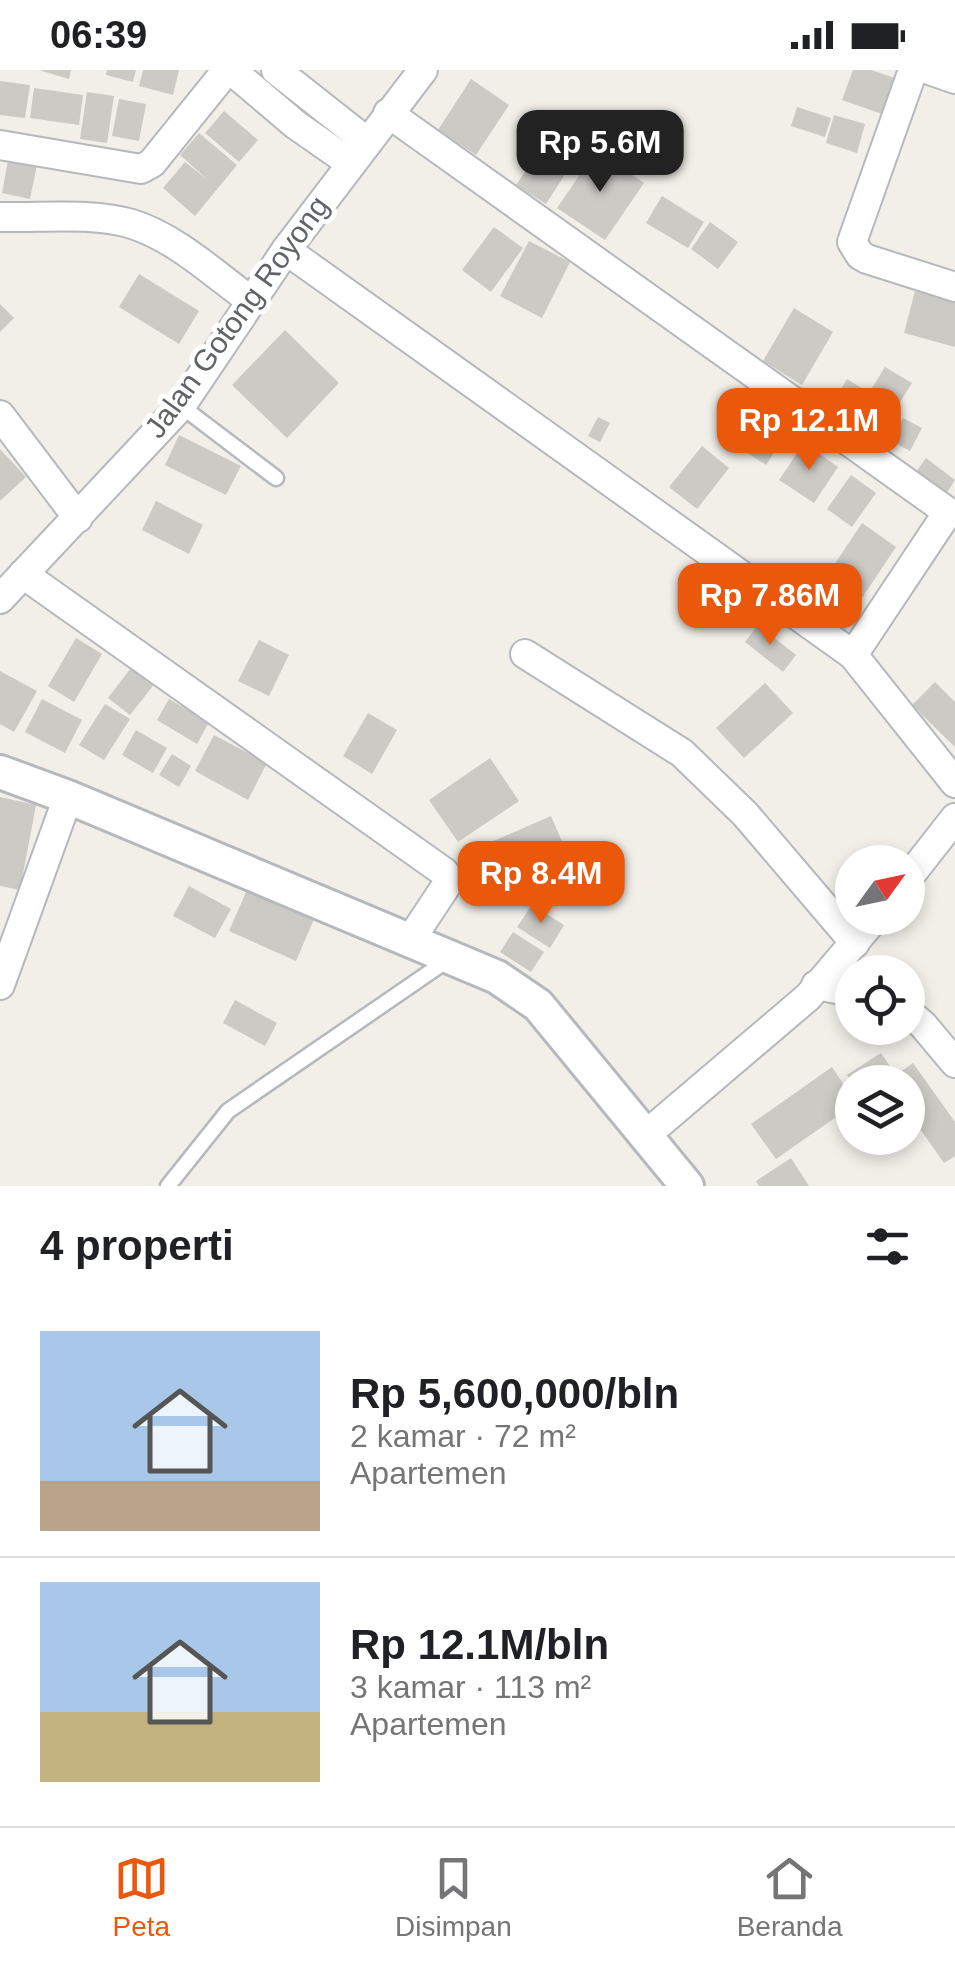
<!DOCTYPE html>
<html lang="id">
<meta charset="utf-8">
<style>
body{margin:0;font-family:Arial,sans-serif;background:#f6f6f6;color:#202124;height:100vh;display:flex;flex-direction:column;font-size:38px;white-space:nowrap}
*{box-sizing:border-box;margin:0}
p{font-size:32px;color:#757577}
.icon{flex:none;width:55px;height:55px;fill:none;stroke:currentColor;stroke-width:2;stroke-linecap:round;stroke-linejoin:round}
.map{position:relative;height:1116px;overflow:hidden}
.sheet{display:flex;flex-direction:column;background:#fff;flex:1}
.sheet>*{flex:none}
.needle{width:65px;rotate:57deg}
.buttons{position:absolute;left:835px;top:775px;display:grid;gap:20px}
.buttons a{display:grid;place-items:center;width:90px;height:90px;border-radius:50%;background:#fff;box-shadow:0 5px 15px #0003;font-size:50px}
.price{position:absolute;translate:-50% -85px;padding:0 22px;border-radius:20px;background:#ea580c;color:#fff;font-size:32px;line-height:65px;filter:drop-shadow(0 2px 5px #0008)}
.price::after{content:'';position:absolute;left:50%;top:60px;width:30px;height:22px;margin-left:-15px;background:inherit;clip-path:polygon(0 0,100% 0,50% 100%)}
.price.active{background:#222;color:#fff}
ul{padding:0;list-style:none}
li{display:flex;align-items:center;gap:30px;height:250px;padding:0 40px}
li+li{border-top:2px solid #e0e0e0}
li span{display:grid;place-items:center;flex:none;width:280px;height:200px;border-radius:0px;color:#555}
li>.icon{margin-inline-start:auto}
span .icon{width:120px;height:120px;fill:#fffc;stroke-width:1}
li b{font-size:42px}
h2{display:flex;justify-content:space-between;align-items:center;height:120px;padding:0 40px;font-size:42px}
.status{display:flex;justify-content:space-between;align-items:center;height:70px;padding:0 50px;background:#fff;direction:ltr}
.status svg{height:28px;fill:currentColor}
.tabs{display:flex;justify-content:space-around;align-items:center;height:140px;border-top:2px solid #e0e0e0;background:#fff;font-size:28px;color:#757577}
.tabs a{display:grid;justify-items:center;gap:5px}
.tabs .active{color:#ea580c}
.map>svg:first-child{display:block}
.building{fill:#cccac5}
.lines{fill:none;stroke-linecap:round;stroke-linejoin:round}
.service-casing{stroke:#b5b8bc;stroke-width:19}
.minor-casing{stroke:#b5b8bc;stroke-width:32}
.tertiary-casing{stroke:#b5b8bc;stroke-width:38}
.service{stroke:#fff;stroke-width:14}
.minor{stroke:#fff;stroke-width:28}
.tertiary{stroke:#fff;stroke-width:32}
.labels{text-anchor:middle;stroke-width:10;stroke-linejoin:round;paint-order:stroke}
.street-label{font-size:30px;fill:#5f6368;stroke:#fff}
</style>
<div class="status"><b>06:39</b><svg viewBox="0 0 49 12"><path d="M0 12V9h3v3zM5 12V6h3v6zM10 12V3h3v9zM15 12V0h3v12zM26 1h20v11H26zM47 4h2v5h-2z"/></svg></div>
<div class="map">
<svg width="955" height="1116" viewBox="0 0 955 1116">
<rect width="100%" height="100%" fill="#f1efe8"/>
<!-- building -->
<g class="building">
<path d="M 39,0 L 71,0 L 69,9 Z"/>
<path d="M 107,0 L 136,0 L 133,12 L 106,5 Z"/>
<path d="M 143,0 L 179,0 L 173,25 L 139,16 Z"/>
<path d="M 853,0 L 871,0 L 895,8 L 882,44 L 842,30 Z"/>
<path d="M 471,9 L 509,35 L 476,85 L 438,60 Z"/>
<path d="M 0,11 L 30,15 L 25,48 L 0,45 Z"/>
<path d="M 34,18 L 83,25 L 79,55 L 30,48 Z"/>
<path d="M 87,22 L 114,26 L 107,73 L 80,69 Z"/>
<path d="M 119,29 L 146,34 L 139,71 L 112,66 Z"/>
<path d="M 797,37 L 831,48 L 825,67 L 791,56 Z"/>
<path d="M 224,41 L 258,70 L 239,92 L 205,63 Z"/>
<path d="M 834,45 L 865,54 L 857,83 L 826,73 Z"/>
<path d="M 199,63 L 237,95 L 195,146 L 163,118 L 185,92 L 208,110 L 180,85 Z"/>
<path d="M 543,75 L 571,95 L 546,134 L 516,115 Z"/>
<path d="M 596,81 L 644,113 L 605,170 L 557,138 Z"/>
<path d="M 9,85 L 38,90 L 30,129 L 2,123 Z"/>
<path d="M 662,126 L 704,152 L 688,178 L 646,153 Z"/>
<path d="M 710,152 L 738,172 L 718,199 L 691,179 Z"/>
<path d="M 494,157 L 523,178 L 491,222 L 462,200 Z"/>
<path d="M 529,171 L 570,192 L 542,248 L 500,226 Z"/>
<path d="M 139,204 L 199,241 L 179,274 L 119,237 Z"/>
<path d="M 915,221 L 955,231 L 955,277 L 904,263 Z"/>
<path d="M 0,234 L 14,248 L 0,262 Z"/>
<path d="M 794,238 L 833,262 L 802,315 L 763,291 Z"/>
<path d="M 285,260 L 339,313 L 287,368 L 232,315 Z"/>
<path d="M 885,297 L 912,313 L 889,350 L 862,334 Z"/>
<path d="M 847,309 L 866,321 L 849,349 L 830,338 Z"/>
<path d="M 746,323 L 792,355 L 766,395 L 719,364 Z"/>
<path d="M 598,347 L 610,353 L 600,372 L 588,366 Z"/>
<path d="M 903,348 L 922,358 L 910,381 L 891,371 Z"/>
<path d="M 179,365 L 241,396 L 226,425 L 165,395 Z"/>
<path d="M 804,373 L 838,397 L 814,433 L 779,410 Z"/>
<path d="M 702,376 L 729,398 L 697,439 L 669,417 Z"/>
<path d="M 0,379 L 26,407 L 0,431 Z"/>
<path d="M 926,388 L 955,410 L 946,424 L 916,402 Z"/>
<path d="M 851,405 L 876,423 L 852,457 L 827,439 Z"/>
<path d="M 156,431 L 203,455 L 189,484 L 142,460 Z"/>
<path d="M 862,453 L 896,477 L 862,528 L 828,504 Z"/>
<path d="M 758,555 L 796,585 L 783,602 L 745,572 Z"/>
<path d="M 76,568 L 102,584 L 74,632 L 48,616 Z"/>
<path d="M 259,570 L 289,585 L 269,626 L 238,611 Z"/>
<path d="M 134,594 L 156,612 L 130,645 L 108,628 Z"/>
<path d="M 0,601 L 37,621 L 14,662 L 0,654 Z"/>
<path d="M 935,612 L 955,632 L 955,677 L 912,635 Z"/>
<path d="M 765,613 L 793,643 L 744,688 L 716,658 Z"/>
<path d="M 42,629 L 82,650 L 65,683 L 25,662 Z"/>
<path d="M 169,629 L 209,652 L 197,674 L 157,650 Z"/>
<path d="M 105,634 L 130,649 L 104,690 L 79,675 Z"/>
<path d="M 368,643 L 397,660 L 372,704 L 343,686 Z"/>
<path d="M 136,660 L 167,678 L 153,703 L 122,685 Z"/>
<path d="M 214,665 L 267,693 L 248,730 L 195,701 Z"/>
<path d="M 172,684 L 191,696 L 179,717 L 159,705 Z"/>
<path d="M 490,688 L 519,731 L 458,772 L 429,730 Z"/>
<path d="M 0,727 L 36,735 L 20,820 L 0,816 Z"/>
<path d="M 551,746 L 570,790 L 500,820 L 482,776 Z"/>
<path d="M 250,813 L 317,842 L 296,891 L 229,861 Z"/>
<path d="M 189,816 L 231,839 L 215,868 L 173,846 Z"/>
<path d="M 532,835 L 564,855 L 550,878 L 517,857 Z"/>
<path d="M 513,862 L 544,882 L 531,902 L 500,882 Z"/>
<path d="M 235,930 L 277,953 L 265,976 L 223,953 Z"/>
<path d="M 881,983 L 896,1005 L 913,993 L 955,1052 L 955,1086 L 944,1093 L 908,1042 L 908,1012 L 852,1012 L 847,1005 Z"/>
<path d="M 832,997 L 852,1027 L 852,1036 L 776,1089 L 751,1054 Z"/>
<path d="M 791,1088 L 809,1116 L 759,1116 L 756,1111 Z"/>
</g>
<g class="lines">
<!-- service casing -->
<g class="service-casing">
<g id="service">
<path d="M 181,336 L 276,408"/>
<path d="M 168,1116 L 228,1041 L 449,889"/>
</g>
</g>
<!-- minor casing -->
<g class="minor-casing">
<g id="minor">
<path d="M 231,0 L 296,55 L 349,92"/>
<path d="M 276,0 L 366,71"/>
<path d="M 913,0 L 852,172 L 860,185 L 867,189 L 955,217"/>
<path d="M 929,0 L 955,9"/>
<path d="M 388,43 L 948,442 L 853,585"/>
<path d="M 0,75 L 141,99 L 152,93 L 227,0"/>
<path d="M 0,147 C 42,148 92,142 132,154 C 176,168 214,204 250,230"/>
<path d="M 286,180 L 853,585 L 955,713"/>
<path d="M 0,345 L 78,448"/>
<path d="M 23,504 L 444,802 L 450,810 L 409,872"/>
<path d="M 0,529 L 181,336 L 286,180 L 423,0"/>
<path d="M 525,584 L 682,683 L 745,744 L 855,873"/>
<path d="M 908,808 L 955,748"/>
<path d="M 0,915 L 68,727"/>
<path d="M 816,915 L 852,922"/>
<path d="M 908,942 L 923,955 L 955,993"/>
<path d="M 647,1064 L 808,927 L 875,848"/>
</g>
</g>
<!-- tertiary casing -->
<g class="tertiary-casing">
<path id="tertiary" d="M 0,702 L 68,727 L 497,907 L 538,935 L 687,1116"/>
</g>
<!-- service -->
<use href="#service" class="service"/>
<!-- minor -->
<use href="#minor" class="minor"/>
<!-- tertiary -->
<use href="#tertiary" class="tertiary"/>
</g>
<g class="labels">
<!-- street labels -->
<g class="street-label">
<text transform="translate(237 247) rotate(-54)" y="10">Jalan Gotong Royong</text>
</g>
</g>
</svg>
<div class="buttons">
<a><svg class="needle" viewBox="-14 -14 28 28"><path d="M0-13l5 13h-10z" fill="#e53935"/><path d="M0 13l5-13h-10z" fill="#757577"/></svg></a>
<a><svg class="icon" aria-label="locate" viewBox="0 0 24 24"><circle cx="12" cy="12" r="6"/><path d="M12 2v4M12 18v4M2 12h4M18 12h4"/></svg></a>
<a><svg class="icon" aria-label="layers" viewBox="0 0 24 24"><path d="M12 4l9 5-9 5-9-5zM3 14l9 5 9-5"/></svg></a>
</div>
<b class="price active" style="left:600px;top:125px">Rp 5.6M</b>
<b class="price" style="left:809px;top:403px">Rp 12.1M</b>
<b class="price" style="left:770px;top:578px">Rp 7.86M</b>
<b class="price" style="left:541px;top:856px">Rp 8.4M</b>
</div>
<section class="sheet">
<h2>4 properti<svg class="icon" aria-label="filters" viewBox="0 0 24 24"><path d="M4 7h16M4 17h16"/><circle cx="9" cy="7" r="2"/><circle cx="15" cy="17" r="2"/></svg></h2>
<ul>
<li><span style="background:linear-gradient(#a9c7e8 75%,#b9a48a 0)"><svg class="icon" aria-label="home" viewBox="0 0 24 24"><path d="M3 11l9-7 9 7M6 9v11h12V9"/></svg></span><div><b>Rp 5,600,000/bln</b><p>2 kamar · 72 m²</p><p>Apartemen</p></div></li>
<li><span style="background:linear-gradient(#a9c7e8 65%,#c2b280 0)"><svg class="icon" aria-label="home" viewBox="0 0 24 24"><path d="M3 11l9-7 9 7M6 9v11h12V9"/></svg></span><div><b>Rp 12.1M/bln</b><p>3 kamar · 113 m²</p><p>Apartemen</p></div></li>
</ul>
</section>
<nav class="tabs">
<a class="active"><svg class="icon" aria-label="map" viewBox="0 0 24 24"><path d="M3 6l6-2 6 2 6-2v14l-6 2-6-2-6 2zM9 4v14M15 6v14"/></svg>Peta</a>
<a><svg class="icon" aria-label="saved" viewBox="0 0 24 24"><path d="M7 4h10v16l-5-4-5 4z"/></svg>Disimpan</a>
<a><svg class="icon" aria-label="home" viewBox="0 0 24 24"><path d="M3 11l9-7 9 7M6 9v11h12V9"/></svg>Beranda</a>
</nav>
